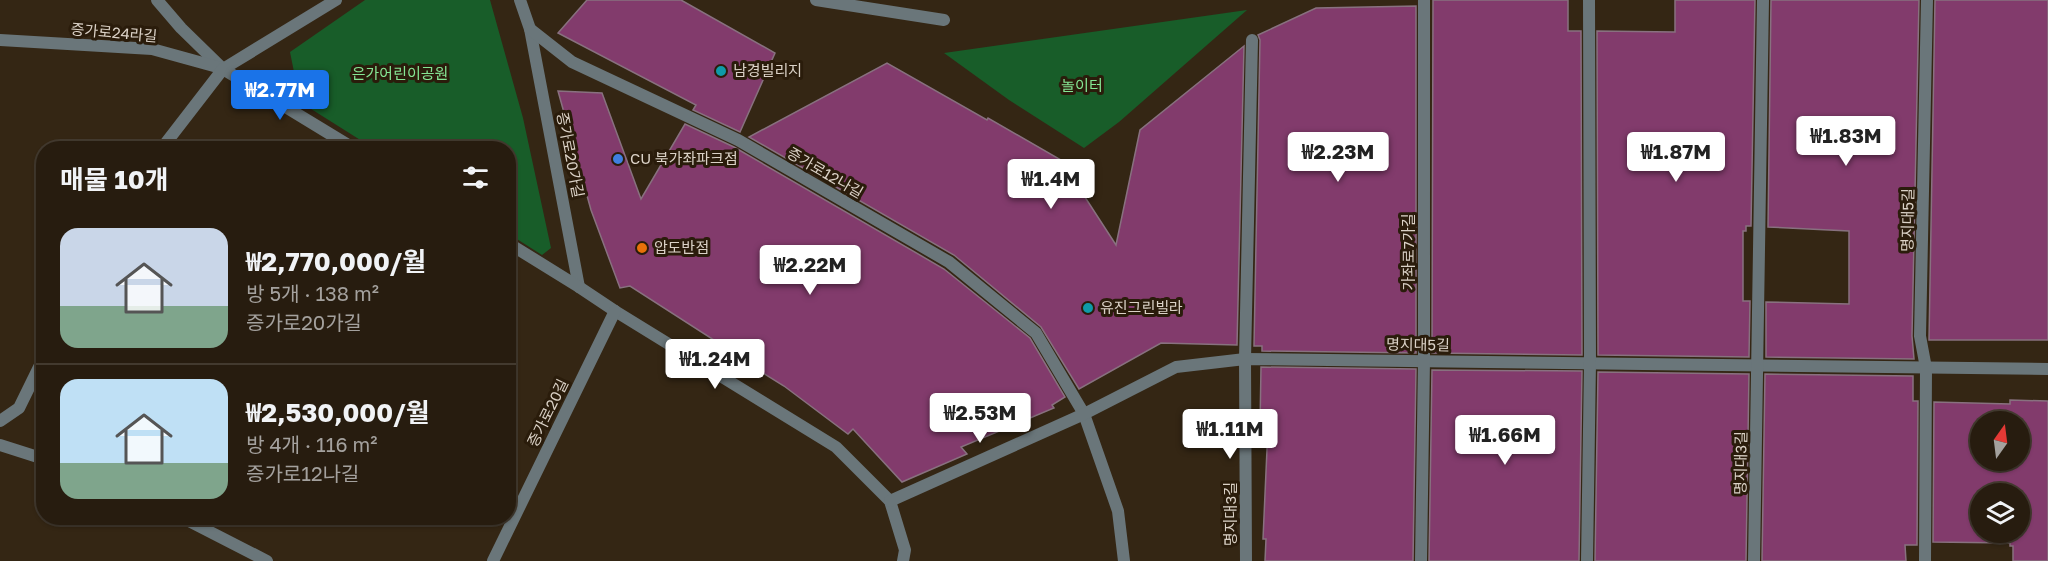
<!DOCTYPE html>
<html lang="ko">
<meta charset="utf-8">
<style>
body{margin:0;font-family:"Golos Text","Noto Sans KR",sans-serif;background:#33291d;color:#f1f3f6;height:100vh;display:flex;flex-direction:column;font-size:22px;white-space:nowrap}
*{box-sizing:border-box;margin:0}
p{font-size:20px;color:#a4a19e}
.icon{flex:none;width:33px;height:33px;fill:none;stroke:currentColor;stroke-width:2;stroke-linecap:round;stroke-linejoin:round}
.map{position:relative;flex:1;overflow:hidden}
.details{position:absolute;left:36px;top:141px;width:480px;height:384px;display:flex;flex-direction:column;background:#271c0f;border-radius:24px;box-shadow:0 2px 4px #0004,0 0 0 2px #433a2f}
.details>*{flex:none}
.needle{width:39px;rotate:14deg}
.buttons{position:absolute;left:1970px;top:411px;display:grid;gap:12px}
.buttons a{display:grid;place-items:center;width:60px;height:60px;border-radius:50%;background:#271c0f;box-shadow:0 2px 4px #0004,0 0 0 2px #433a2f;font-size:30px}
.price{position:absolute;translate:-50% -51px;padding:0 14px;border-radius:6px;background:#fff;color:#222;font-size:20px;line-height:39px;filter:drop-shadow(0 2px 3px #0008)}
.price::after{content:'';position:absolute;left:50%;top:36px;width:18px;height:14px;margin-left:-9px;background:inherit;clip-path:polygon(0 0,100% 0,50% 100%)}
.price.on{background:#1a73e8;color:#fff}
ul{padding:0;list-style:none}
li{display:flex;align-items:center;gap:18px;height:150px;padding:0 24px}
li+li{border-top:2px solid #433a2f}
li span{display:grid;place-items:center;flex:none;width:168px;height:120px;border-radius:18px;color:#555}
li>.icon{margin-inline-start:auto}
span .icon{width:72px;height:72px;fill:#fffc;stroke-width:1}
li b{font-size:26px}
h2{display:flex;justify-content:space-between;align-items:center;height:72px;padding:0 24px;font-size:26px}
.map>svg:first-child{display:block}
.green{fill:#185d29}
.building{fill:#823b6c;stroke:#88717f;stroke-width:1.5;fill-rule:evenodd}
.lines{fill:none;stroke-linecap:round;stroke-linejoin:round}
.street{stroke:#6a767a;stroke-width:12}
.culture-dot{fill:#0f9aa8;stroke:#2a1c0b;stroke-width:2}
.shop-dot{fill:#3f7fe0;stroke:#2a1c0b;stroke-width:2}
.food-dot{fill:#e8710a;stroke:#2a1c0b;stroke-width:2}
.labels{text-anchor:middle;stroke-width:6;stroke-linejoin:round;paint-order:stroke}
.street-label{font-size:15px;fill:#dbd2c7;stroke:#2a1c0b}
.poi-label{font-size:15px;fill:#dbd2c7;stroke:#2a1c0b;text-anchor:start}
.park-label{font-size:15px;fill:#85e694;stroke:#2a1c0b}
</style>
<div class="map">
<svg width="2048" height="561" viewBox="0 0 2048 561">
<rect width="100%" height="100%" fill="#342614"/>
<!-- green -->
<g class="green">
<path d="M 365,0 L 490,0 L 523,118 L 551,248 L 542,255 L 509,234 L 508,148 L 373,148 L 300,102 L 290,52 Z"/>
<path d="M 1247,10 L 1119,122 L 1084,148 L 1009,100 L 944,53 Z"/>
</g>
<!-- building -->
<g class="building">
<path d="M 587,0 L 681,0 L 775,53 L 740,132 L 693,110 L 696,105 L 558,33 Z"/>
<path d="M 1433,0 L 1568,0 L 1568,31 L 1581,31 L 1582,355 L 1432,353 Z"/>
<path d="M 1675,0 L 1755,0 L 1751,226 L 1746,226 L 1746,231 L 1743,231 L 1743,301 L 1750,301 L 1749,357 L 1598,355 L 1597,31 L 1675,32 Z"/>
<path d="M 1771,0 L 1919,0 L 1912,336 L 1914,359 L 1766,357 L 1766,302 L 1849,304 L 1849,231 L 1768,227 Z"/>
<path d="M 1935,0 L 2048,0 L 2048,340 L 1929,340 Z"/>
<path d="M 1416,6 L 1416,353 L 1262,351 L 1262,346 L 1254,346 L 1260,40 L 1258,35 L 1316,8 Z"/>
<path d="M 1244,46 L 1237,345 L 1161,343 L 1079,389 L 1041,327 L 954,255 L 749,137 L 887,63 L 987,120 L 988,118 L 1061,160 L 1116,245 L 1140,130 Z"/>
<path d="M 558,91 L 602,93 L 641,199 L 685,124 L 734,147 L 944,269 L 1030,338 L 1065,397 L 1052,405 L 1054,408 L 961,447 L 967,454 L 902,482 L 853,429 L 848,434 L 784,386 L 713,342 L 714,340 L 630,286 L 620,288 L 591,210 Z"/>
<path d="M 1261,367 L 1416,369 L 1413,561 L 1265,561 L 1266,539 L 1263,539 L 1268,427 L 1260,426 Z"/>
<path d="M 1432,370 L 1582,371 L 1579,561 L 1429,561 Z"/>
<path d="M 1598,372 L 1749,374 L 1746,561 L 1595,561 Z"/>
<path d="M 1765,374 L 1913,376 L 1913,401 L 1918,401 L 1917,545 L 1905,545 L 1906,561 L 1762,561 Z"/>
<path d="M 2010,400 L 2048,401 L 2048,561 L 2013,561 L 2013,546 L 2010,546 L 2010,543 L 1933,542 L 1934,402 L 2010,404 ZM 1980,422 L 2019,422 L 2019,460 L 1980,460 ZM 1980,494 L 2019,494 L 2019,532 L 1980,532 Z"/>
</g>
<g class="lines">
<!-- street -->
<g class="street">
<path d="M 157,0 L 181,28 L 223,69 L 353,148"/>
<path d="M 520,0 L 530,29 L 579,287"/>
<path d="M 816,0 L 944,20"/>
<path d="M 530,29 L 572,62 L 738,140 L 949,262 L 1036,333 L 1084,414 L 1118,511 L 1124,561"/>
<path d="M 0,40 L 152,49 L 221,68"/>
<path d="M 162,148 L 223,69 L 336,0"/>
<path d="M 508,243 L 579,287 L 615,311 L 836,447 L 890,501 L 905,550 L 903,561"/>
<path d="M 0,421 L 19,408 L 44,357"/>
<path d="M 0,445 L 44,459"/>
<path d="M 890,501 L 1084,414 L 1176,367 L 1245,359 L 2048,369"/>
<path d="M 183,518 L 267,561"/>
<path d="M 493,561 L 615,311"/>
<path d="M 1246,561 L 1245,359 L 1252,40"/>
<path d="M 1421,561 L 1424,360 L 1424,0"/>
<path d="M 1587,561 L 1590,363 L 1589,0"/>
<path d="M 1754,561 L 1763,0"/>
<path d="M 1925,561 L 1926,368 L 1920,336 L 1927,0"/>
</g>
</g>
<!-- markers -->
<g class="culture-dot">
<circle cx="721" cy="71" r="6"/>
<circle cx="1088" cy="308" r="6"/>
</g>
<circle class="shop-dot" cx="618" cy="159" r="6"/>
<circle class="food-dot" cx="642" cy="248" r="6"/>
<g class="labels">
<!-- street labels -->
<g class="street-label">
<text transform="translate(114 33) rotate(5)" y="5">증가로24라길</text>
<text transform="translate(570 155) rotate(79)" y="5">증가로20가길</text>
<text transform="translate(825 173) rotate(30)" y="5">증가로12나길</text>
<text transform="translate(1908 220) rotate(-89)" y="5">명지대5길</text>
<text transform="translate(1409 252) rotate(-90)" y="5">가좌로7가길</text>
<text transform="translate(1418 345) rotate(1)" y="5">명지대5길</text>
<text transform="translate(548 413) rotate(-64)" y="5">증가로20길</text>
<text transform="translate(1741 463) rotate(-89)" y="5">명지대3길</text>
<text transform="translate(1231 514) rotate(-90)" y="5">명지대3길</text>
</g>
<!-- poi labels -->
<g class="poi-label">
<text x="733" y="76">남경빌리지</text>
<text x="630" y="164">CU 북가좌파크점</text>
<text x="654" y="253">압도반점</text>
<text x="1100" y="313">유진그린빌라</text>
</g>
<!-- park labels -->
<g class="park-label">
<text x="400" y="79">은가어린이공원</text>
<text x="1082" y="91">놀이터</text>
</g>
</g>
</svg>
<div class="buttons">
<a><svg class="needle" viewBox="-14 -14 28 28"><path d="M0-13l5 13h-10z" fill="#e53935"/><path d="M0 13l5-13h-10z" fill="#a4a19e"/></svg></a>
<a><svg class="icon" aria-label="layers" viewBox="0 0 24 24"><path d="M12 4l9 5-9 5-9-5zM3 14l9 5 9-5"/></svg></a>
</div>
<b class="price on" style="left:280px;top:121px">₩2.77M</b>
<b class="price" style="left:1846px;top:167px">₩1.83M</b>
<b class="price" style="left:1338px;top:183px">₩2.23M</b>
<b class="price" style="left:1676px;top:183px">₩1.87M</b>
<b class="price" style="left:1051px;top:210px">₩1.4M</b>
<b class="price" style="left:810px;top:296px">₩2.22M</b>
<b class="price" style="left:715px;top:390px">₩1.24M</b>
<b class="price" style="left:980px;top:444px">₩2.53M</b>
<b class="price" style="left:1230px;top:460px">₩1.11M</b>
<b class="price" style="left:1505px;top:466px">₩1.66M</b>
<section class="details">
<h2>매물 10개<svg class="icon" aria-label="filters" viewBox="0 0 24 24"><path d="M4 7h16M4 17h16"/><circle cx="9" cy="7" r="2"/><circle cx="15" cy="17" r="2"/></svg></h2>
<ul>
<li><span style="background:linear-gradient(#c9d6e8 65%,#7fa58c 0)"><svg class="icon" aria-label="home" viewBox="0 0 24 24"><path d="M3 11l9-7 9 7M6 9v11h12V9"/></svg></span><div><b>₩2,770,000/월</b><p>방 5개 · 138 m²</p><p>증가로20가길</p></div></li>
<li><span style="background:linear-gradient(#bfe0f5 70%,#7fa58c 0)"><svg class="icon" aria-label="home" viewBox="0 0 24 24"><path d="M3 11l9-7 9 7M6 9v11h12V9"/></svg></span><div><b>₩2,530,000/월</b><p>방 4개 · 116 m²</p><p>증가로12나길</p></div></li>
</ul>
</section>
</div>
